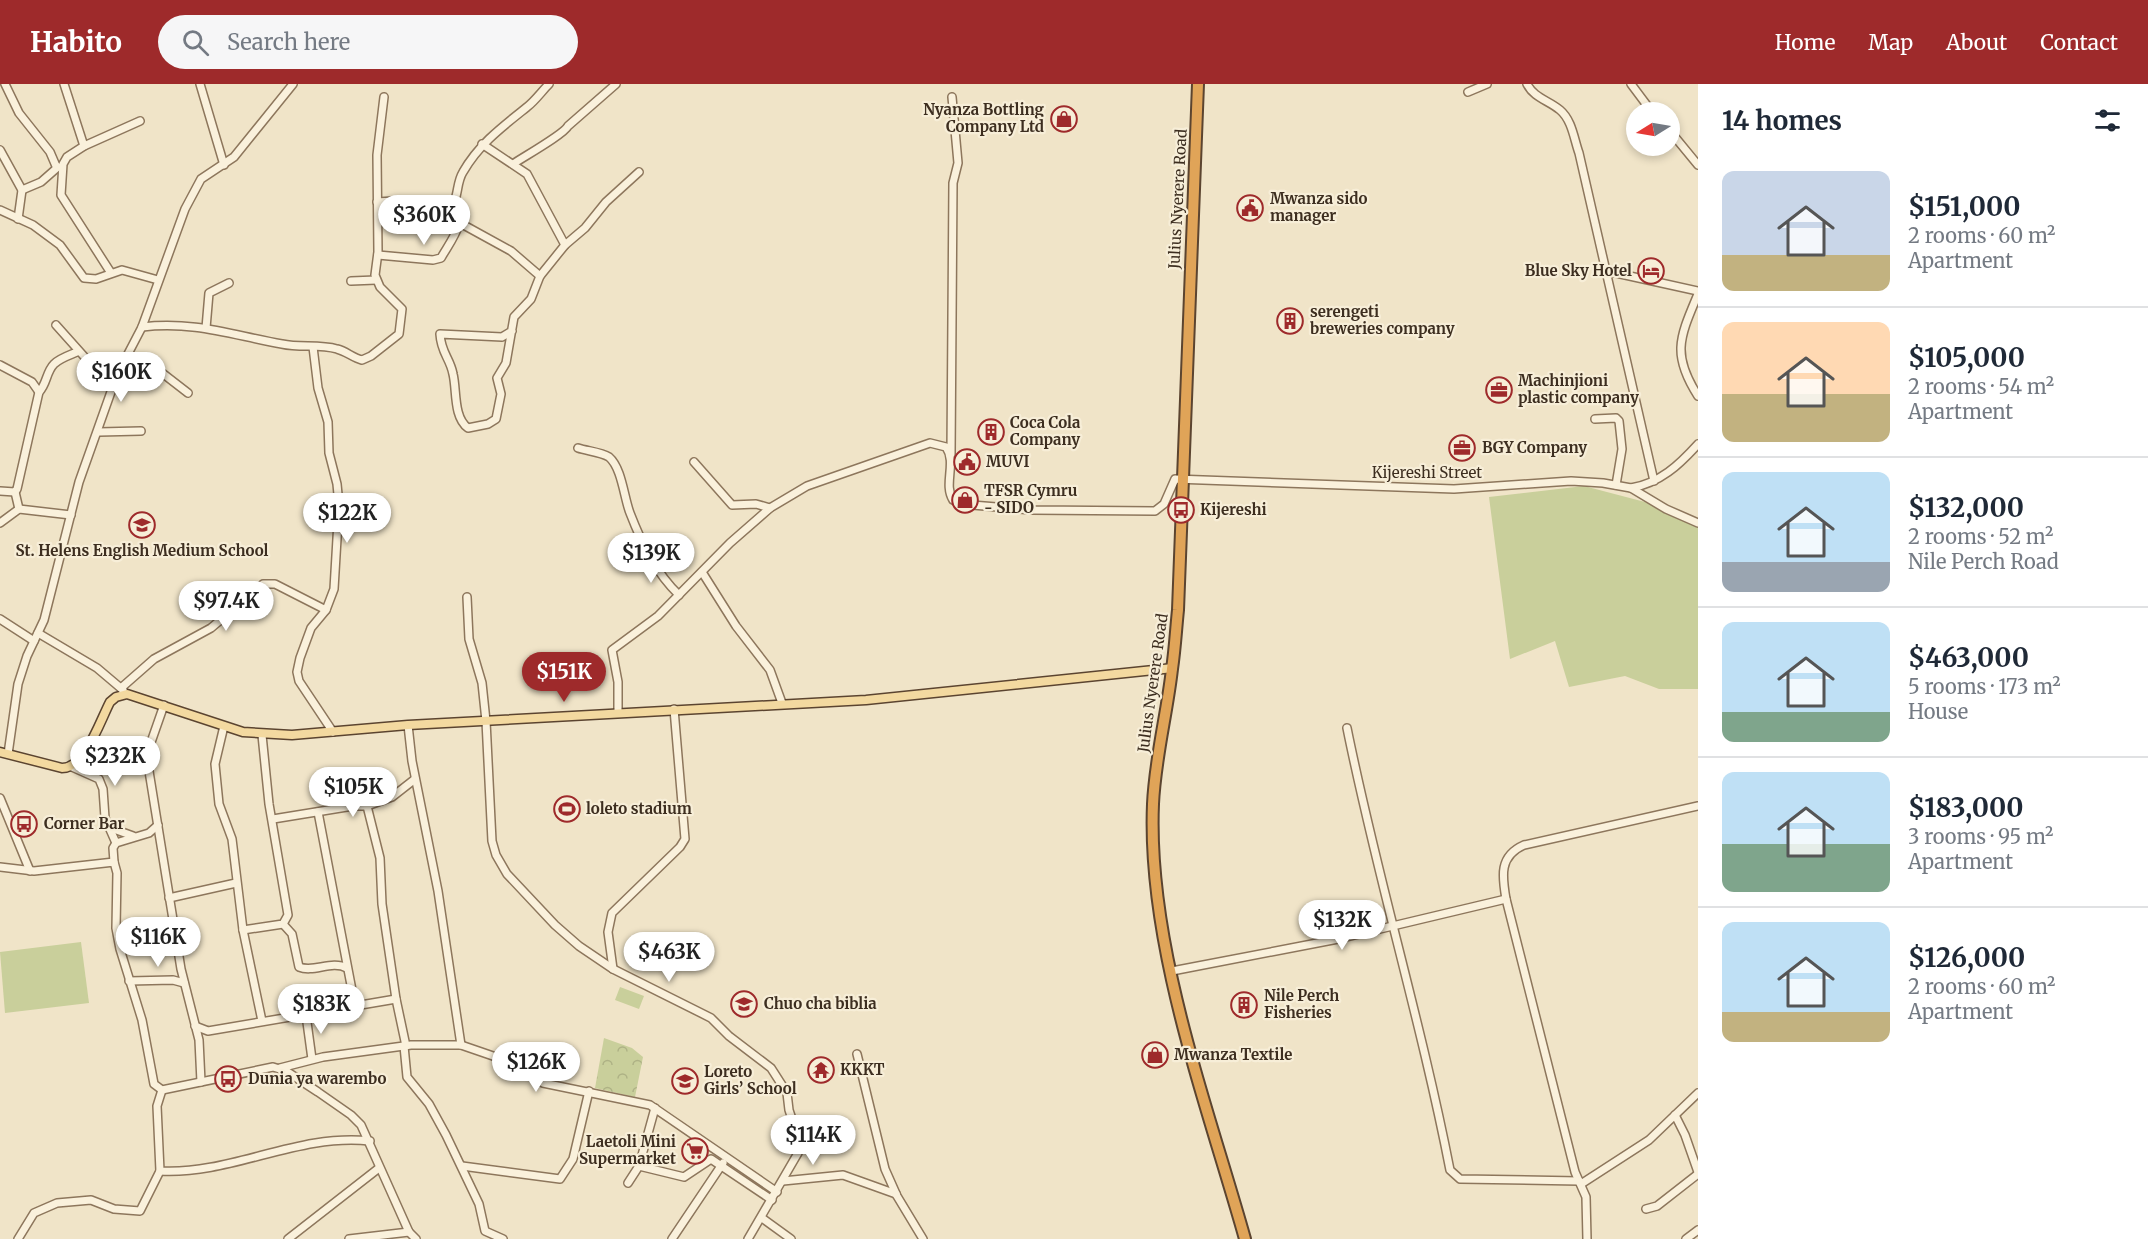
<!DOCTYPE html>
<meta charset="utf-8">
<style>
body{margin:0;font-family:Merriweather,serif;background:#f6f6f7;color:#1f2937;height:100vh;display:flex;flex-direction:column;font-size:22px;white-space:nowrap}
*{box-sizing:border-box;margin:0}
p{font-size:20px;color:#747a83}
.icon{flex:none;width:33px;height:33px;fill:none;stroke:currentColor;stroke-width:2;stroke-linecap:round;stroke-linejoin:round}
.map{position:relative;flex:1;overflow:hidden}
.panel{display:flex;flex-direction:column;background:#fff;width:450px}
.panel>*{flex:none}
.needle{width:39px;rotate:259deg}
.fabs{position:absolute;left:1626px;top:18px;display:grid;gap:12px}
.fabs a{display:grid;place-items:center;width:54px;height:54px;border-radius:50%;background:#fff;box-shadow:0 3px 9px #0003;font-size:30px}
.price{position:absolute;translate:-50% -51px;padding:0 14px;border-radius:21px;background:#fff;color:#222;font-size:20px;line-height:39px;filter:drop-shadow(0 2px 3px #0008)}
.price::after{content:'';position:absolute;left:50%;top:36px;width:18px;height:14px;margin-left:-9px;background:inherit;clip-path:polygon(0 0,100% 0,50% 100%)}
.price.selected{background:#9e2a2b;color:#fff}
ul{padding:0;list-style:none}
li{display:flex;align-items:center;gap:18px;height:150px;padding:0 24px}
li+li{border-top:2px solid #e0e1e3}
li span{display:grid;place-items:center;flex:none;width:168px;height:120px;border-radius:12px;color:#555}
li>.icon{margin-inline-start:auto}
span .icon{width:72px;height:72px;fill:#fffc;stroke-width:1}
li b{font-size:26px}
h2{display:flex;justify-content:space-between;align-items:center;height:72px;padding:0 24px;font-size:26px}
header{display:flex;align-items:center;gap:36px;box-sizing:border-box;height:84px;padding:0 30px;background:#9e2a2b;color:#fff}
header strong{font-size:28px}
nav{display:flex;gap:33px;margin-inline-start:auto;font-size:21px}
.search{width:420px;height:54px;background:#f6f6f7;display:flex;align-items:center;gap:15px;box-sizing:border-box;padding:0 21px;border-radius:33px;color:#747a83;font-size:22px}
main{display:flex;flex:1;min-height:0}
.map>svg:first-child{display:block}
.green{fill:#c9cf9b}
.forest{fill:url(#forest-crowns)}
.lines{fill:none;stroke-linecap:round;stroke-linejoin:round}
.minor-casing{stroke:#8d765c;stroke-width:10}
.major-casing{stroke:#5b4430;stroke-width:11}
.highway-casing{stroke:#5b4430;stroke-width:14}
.minor{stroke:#faf1dc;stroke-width:7}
.major{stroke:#f3d9a0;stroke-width:8}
.highway{stroke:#e0a458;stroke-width:10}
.labels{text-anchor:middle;stroke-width:4.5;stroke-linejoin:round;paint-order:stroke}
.poi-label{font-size:15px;font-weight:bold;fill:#3d2e20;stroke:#f7eed8;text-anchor:start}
.street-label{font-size:15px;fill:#3d2e20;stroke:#f7eed8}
</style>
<header>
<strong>Habito</strong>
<div class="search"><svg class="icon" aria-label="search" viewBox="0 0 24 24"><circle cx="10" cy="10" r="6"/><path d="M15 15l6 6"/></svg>Search here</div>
<nav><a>Home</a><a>Map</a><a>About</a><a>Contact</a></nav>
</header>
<main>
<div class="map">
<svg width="1698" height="1155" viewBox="0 0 1698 1155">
<defs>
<pattern id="forest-crowns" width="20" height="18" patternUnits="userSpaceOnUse" patternTransform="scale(1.5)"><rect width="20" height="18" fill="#c9cf9b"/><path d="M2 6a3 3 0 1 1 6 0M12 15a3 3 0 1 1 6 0" fill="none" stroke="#aeb285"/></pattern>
</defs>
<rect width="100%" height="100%" fill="#f0e4c8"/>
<!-- green -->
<g class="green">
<path d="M 1584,402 L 1645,418 L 1698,442 L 1698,605 L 1659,605 L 1625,592 L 1569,603 L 1555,557 L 1510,575 L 1489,413 Z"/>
<path d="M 579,717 L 580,731 L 556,732 L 555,719 Z"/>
<path d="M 81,858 L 89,919 L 5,929 L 0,868 Z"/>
<path d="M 620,903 L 644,912 L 639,925 L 615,916 Z"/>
</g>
<!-- forest -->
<path class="forest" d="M 604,954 L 632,964 L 643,973 L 635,1013 L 595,1004 Z"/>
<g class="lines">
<!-- minor casing -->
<g class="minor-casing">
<g id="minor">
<path d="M 5,0 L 19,29 L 50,68 L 56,82"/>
<path d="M 64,0 L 84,62"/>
<path d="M 200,0 L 224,81"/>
<path d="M 1527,0 C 1534,14 1548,16 1560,26 C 1572,36 1574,55 1579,69 L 1654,397"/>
<path d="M 1631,0 L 1652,28"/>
<path d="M 1468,8 L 1487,0"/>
<path d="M 1670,47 L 1698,81"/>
<path d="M 482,60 L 527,90 L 565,161"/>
<path d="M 0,66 L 22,106 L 18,135"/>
<path d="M 513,80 C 525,72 564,50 568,42 L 616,0"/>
<path d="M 22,106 L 41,98 L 58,83"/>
<path d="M 377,118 L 410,116 L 419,121 L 448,125 C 460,116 455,101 463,88 C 479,60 502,43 527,23 C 535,17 542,7 549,0"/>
<path d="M 0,126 L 33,141 L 60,161 L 84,194 L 96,195 L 122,186 L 158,196"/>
<path d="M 460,139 L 511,167 L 540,192"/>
<path d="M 378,171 L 433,176 L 441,174 C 449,159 470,135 452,122"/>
<path d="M 1607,187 L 1698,207"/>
<path d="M 111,189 L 61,111 L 63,80 L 67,73 L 84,62 L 140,37"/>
<path d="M 351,197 L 376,196"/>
<path d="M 1698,210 C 1680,253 1671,270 1698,312"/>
<path d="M 56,241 L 98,288 L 117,291"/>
<path d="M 142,243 C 195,237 231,251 282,260 C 300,264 319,260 337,265 C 346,267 353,274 362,276 L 371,272 L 399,250 L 402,225 L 380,203 L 375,191 L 378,168 L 377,71 L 384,13"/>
<path d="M 206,244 L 209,209 L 229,199"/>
<path d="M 512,247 L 502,253 L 440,250 C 441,269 450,274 453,290 C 457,306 453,333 468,344 L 488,340 L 496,335 L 501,310 L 497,294 L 506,279 L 514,233 L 531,215 L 540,192 L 565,161 L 585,144 L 606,118 L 639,88"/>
<path d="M 313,263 L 318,304 L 328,338 L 329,369 L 337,400 L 339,421 L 334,505 L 326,526 L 311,544 L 300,574 L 297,588 L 299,597 L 333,648"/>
<path d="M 0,281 L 32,298 L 39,308"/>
<path d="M 122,285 L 136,276 L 148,278 L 188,309"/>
<path d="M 1595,335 L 1616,334 L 1619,337 L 1622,365 L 1616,401"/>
<path d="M 99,348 L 141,347"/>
<path d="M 578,364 C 587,367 601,368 609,373 C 622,384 624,414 630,429 C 642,460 656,489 679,511"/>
<path d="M 951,370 L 953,99 L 958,79 L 952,13"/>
<path d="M 694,378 L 732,421 L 756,420 L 770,424"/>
<path d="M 1631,404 C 1660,399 1679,381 1698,360"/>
<path d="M 0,407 L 15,408 L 17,405 L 39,308 C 47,300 46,288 54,280 C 60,274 70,271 77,268"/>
<path d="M 15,408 L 19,425"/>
<path d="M 0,439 L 19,425 L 71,431"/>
<path d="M 702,488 L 736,542 L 770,586 L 782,619"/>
<path d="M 467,513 L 469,555 L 482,599 L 486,637 L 492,757 L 496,771 L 507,790 L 555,841 L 579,862 L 613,885 L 711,934 L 729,952 L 771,984 L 787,1009 L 789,1026 L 799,1056 L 798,1069 L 748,1155"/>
<path d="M 0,535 L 34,557"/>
<path d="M 38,549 L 97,584 L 123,606"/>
<path d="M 121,604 L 154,575 L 211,544 L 263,500 L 275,500 L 326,526"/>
<path d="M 164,621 L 150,661 L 148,681 L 181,885 L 199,956 L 201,998"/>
<path d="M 618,629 L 618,598 L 612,566 L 658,532 L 730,459 L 770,424 L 807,402 L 930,359 L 946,363 C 957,379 943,400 953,416 L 960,420 L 1032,426 L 1155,427 L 1164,420 L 1175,395 L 1454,405 L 1571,397 L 1603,399 L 1631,404 L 1666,425 L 1698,439"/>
<path d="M 408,641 L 412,677 L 438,807 L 461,961"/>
<path d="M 224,642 L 215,680 L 219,720 L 232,755 L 243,846 L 262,937"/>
<path d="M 1347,644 C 1377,793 1421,937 1450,1086 L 1460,1095 L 1579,1097"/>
<path d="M 8,670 L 18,600 L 27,572 L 44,536 L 79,398 L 117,291 L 142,243 L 185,125 L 201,95 L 234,73 L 293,0"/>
<path d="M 72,683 L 99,695 L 103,705 L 105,734 L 116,759"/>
<path d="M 0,714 L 30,787"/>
<path d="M 367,722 L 380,774 L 382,820 L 396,915 L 406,962"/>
<path d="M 318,728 L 355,922"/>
<path d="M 273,735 L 353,722 L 367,722 L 392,713 L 415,695"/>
<path d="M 111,744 L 133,752"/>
<path d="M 114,778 L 113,764 L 116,759 L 149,749 L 158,741"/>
<path d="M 0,783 L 34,787 L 114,778 L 117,789 L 116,844 L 120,865 L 142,936 L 154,1000 L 162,1006 L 273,983 L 286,987 L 318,1008 L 351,1031 L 361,1041 L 409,1148 L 416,1155"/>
<path d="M 169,814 L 236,799"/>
<path d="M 283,840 L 292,850 L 299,883 C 314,889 331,876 347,884"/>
<path d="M 243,846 L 283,840 L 288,831 L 269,720 L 262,651"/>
<path d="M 613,885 L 608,848 L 612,829 L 680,763 L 685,755 L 674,625"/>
<path d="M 1172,887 L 1338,855 L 1506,815"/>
<path d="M 129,897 L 173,896 L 184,899"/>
<path d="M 306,931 L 312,975"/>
<path d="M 195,942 L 208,947 L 396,915"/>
<path d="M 404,962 L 407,993 L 429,1020 L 446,1051 L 479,1120 L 485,1147 L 503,1155"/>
<path d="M 857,970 L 885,1085 L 897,1112 L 923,1155"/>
<path d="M 280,984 L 323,973 L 411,961 L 461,961 L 493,972 L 543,999 L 650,1021 L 777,1108"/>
<path d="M 162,1006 L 157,1022 L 160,1087 C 232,1091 297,1049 370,1057"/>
<path d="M 1675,1031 L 1685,1051 L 1698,1088"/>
<path d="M 462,1082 L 560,1095 L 573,1075 L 589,1007"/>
<path d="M 639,1082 L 684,1093 L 711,1075 L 772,1116"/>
<path d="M 783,1097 L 843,1091 L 896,1110"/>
<path d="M 628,1099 L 639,1082 L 655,1024"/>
<path d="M 1581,1100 L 1649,1056 L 1698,1009"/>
<path d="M 1646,1125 L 1657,1122 L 1698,1090"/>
<path d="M 762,1134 L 791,1155"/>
<path d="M 18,1155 L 34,1129 L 57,1119 L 91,1116 L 114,1125 L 140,1127 L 160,1087"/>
<path d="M 288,1155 L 379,1084"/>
<path d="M 349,1155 L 409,1148"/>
<path d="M 672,1155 L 723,1079"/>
<path d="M 1587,1155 L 1586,1113 L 1575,1088 L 1506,815 C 1502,792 1499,772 1524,761 L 1698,722"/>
<path d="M 1686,1155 L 1698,1146"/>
</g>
</g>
<!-- major casing -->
<g class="major-casing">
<path id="major" d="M 0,668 L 62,684 C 85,684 100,637 110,618 L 116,613 L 127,610 L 243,648 L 292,651 L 408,641 L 866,616 L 1173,584"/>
</g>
<!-- highway casing -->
<g class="highway-casing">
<path id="highway" d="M 1198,0 L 1178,526 C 1176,545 1175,565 1172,585 C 1167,630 1155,674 1153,720 C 1147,861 1207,1020 1245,1155"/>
</g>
<!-- minor -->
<use href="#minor" class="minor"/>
<!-- major -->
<use href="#major" class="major"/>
<!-- highway -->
<use href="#highway" class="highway"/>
</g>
<!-- icons -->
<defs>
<g id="shop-ring" transform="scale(1.35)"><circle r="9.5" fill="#f7eed8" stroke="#9e2a2b" stroke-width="1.5"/><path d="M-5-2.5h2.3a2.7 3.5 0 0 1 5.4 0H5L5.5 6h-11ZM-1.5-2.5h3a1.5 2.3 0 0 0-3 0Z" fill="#9e2a2b"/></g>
<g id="civic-ring" transform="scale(1.35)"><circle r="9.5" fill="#f7eed8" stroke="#9e2a2b" stroke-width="1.5"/><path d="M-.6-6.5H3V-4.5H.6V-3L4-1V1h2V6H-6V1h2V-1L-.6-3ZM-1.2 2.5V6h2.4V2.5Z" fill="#9e2a2b"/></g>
<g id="hotel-ring" transform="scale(1.35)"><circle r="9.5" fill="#f7eed8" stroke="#9e2a2b" stroke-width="1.5"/><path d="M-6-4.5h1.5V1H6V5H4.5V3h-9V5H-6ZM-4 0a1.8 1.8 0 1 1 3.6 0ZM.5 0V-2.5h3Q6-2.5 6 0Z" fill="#9e2a2b"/></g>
<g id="building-ring" transform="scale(1.35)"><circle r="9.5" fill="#f7eed8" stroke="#9e2a2b" stroke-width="1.5"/><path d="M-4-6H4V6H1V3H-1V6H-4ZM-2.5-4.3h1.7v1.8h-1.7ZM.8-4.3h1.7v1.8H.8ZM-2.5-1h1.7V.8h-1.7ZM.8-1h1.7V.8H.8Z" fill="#9e2a2b"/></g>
<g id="office-ring" transform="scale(1.35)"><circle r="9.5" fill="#f7eed8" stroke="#9e2a2b" stroke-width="1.5"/><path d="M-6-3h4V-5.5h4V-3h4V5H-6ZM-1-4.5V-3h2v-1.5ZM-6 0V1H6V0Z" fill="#9e2a2b"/></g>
<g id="bus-ring" transform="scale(1.35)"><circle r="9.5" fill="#f7eed8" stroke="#9e2a2b" stroke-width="1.5"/><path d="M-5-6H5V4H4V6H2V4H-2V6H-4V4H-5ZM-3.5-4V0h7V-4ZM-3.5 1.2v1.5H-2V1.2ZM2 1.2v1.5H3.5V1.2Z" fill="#9e2a2b"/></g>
<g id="school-ring" transform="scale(1.35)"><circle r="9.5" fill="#f7eed8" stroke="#9e2a2b" stroke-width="1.5"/><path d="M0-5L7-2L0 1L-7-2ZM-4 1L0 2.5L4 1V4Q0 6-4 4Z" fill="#9e2a2b"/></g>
<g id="stadium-ring" transform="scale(1.35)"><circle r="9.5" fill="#f7eed8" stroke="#9e2a2b" stroke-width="1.5"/><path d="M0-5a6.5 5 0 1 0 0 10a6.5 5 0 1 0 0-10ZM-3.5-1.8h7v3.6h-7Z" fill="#9e2a2b"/></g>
<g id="university-ring" transform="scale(1.35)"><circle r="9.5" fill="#f7eed8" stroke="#9e2a2b" stroke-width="1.5"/><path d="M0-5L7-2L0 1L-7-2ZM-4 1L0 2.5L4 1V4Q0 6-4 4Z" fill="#9e2a2b"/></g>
<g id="temple-ring" transform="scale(1.35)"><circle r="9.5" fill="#f7eed8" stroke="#9e2a2b" stroke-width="1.5"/><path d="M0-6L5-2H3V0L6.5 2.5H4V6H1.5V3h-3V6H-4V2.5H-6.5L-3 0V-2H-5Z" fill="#9e2a2b"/></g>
<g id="supermarket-ring" transform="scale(1.35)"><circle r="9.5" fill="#f7eed8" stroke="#9e2a2b" stroke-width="1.5"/><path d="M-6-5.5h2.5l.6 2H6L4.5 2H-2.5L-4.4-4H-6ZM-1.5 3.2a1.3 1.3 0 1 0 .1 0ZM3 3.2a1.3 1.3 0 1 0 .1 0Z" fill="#9e2a2b"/></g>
</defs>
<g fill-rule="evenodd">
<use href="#shop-ring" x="1064" y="35"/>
<use href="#civic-ring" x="1250" y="124"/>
<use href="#hotel-ring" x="1651" y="187"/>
<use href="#building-ring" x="1290" y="237"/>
<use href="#office-ring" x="1499" y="306"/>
<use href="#building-ring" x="991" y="348"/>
<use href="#office-ring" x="1462" y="364"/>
<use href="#civic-ring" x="967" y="378"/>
<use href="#shop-ring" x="965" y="416"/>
<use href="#bus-ring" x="1181" y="426"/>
<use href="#school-ring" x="142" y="441"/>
<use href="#stadium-ring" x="567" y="725"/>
<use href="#bus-ring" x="24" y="740"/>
<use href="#university-ring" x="744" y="920"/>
<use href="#building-ring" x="1244" y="921"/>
<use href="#shop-ring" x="1155" y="971"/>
<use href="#temple-ring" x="821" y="986"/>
<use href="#bus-ring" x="228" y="995"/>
<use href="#school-ring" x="685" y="997"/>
<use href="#supermarket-ring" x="695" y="1067"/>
</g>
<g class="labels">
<!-- poi labels -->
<g class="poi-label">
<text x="1044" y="31" text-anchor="end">Nyanza Bottling<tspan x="1044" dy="17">Company Ltd</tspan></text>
<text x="1270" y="120">Mwanza sido<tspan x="1270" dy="17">manager</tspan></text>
<text x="1632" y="192" text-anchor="end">Blue Sky Hotel</text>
<text x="1310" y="233">serengeti<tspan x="1310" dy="17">breweries company</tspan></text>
<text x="1518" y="302">Machinjioni<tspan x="1518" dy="17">plastic company</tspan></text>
<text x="1010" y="344">Coca Cola<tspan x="1010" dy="17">Company</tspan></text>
<text x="1482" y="369">BGY Company</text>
<text x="986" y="383">MUVI</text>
<text x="984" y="412">TFSR Cymru<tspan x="984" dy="17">- SIDO</tspan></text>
<text x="1200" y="431">Kijereshi</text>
<text x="142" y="472" text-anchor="middle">St. Helens English Medium School</text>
<text x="586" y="730">loleto stadium</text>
<text x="44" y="745">Corner Bar</text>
<text x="1264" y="917">Nile Perch<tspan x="1264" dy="17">Fisheries</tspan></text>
<text x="764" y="925">Chuo cha biblia</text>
<text x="1174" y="976">Mwanza Textile</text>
<text x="840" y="991">KKKT</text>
<text x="704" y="993">Loreto<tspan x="704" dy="17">Girls’ School</tspan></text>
<text x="248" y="1000">Dunia ya warembo</text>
<text x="676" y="1063" text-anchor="end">Laetoli Mini<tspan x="676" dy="17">Supermarket</tspan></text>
</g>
<!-- street labels -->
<g class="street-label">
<text transform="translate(1178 115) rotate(-87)" y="5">Julius Nyerere Road</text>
<text x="1427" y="394">Kijereshi Street</text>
<text transform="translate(1153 599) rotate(-82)" y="5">Julius Nyerere Road</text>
</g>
</g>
</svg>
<div class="fabs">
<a><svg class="needle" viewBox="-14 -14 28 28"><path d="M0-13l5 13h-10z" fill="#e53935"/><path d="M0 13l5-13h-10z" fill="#747a83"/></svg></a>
</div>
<b class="price" style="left:424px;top:162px">$360K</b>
<b class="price" style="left:121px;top:319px">$160K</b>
<b class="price" style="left:347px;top:460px">$122K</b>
<b class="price" style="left:651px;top:500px">$139K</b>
<b class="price" style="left:226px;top:548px">$97.4K</b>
<b class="price selected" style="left:564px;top:619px">$151K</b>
<b class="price" style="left:115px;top:703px">$232K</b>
<b class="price" style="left:353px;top:734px">$105K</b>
<b class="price" style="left:1342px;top:867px">$132K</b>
<b class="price" style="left:158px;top:884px">$116K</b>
<b class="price" style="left:669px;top:899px">$463K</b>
<b class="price" style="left:321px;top:951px">$183K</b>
<b class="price" style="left:536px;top:1009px">$126K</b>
<b class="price" style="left:813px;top:1082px">$114K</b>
</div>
<section class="panel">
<h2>14 homes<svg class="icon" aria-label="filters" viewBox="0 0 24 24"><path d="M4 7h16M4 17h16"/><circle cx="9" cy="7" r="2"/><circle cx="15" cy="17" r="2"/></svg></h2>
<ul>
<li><span style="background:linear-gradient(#c9d6e8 70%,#c2b280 0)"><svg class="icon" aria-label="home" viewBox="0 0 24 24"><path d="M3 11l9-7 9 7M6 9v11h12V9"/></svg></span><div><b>$151,000</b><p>2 rooms · 60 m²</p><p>Apartment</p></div></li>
<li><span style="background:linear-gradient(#ffd9b3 60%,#c2b280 0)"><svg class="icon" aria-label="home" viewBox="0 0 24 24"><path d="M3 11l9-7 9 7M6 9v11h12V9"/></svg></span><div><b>$105,000</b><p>2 rooms · 54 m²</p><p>Apartment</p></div></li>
<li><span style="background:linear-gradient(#bfe0f5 75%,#9aa5b1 0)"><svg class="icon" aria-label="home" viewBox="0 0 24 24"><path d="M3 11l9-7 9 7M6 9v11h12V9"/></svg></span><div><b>$132,000</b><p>2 rooms · 52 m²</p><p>Nile Perch Road</p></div></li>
<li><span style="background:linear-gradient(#bfe0f5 75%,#7fa58c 0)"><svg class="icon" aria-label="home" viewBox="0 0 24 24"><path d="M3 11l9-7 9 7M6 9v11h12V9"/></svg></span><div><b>$463,000</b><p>5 rooms · 173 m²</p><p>House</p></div></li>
<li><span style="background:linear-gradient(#bfe0f5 60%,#7fa58c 0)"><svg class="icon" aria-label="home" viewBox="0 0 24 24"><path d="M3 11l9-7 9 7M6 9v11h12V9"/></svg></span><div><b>$183,000</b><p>3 rooms · 95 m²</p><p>Apartment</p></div></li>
<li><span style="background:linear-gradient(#bfe0f5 75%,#c2b280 0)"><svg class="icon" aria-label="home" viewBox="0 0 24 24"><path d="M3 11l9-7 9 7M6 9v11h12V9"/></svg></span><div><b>$126,000</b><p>2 rooms · 60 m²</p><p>Apartment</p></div></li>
</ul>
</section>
</main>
